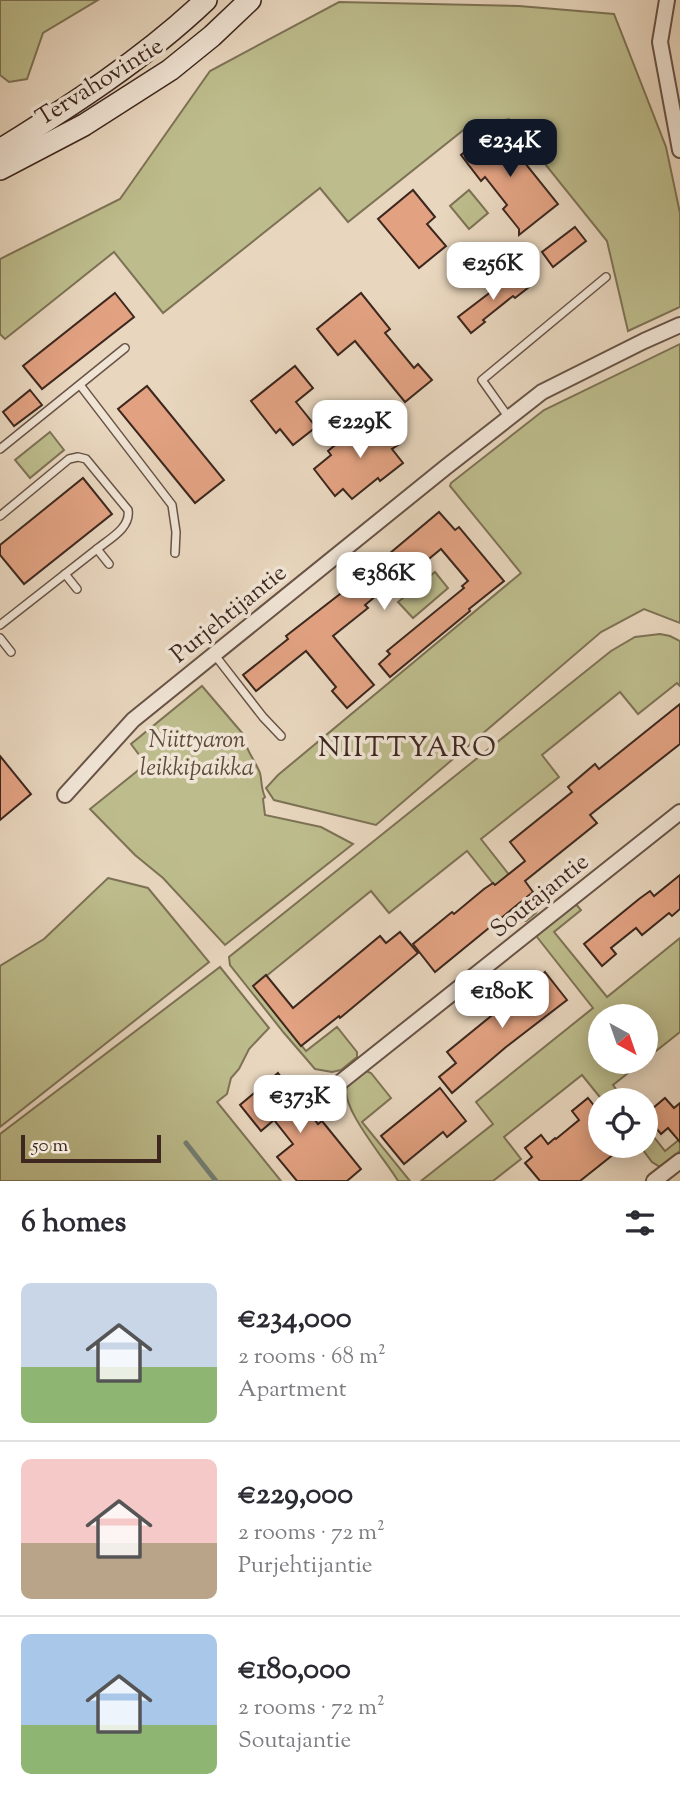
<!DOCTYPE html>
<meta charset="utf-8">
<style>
body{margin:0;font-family:"Sorts Mill Goudy",serif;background:#f7f7f7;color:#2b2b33;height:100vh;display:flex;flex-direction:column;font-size:26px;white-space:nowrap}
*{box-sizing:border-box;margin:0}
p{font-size:23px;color:#7c7c81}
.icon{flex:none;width:38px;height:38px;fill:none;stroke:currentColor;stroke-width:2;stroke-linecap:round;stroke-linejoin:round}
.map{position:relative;height:1181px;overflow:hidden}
.sheet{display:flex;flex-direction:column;background:#fff;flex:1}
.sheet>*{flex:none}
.needle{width:46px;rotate:140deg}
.tools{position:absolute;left:588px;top:1004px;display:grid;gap:14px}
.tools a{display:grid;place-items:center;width:70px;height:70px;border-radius:50%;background:#fff;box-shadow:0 4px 18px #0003;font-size:35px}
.scale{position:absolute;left:21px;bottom:18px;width:140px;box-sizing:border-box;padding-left:7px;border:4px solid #3d271e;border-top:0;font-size:19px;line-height:24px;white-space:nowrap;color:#3d271e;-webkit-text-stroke:5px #f0e4d5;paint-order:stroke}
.price{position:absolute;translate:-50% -60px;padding:0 16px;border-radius:14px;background:#fff;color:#222;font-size:23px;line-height:46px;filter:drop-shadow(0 2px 4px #0008)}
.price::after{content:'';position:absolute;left:50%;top:42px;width:21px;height:16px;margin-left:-10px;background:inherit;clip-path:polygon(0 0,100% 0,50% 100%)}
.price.selected{background:#111827;color:#fff}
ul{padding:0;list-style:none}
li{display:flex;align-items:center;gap:21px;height:175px;padding:0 21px}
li+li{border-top:2px solid #e1e1e2}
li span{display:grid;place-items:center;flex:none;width:196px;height:140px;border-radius:10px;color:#555}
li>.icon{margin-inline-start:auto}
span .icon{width:84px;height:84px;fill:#fffc;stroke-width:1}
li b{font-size:30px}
h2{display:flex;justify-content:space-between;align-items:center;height:84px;padding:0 21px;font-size:30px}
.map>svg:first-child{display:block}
.green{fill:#bdbc8c;stroke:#7d7255;stroke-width:2}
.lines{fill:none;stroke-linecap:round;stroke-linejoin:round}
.stream{stroke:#747f73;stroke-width:5}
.building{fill:#e2a282;stroke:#3d271e;stroke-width:2}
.service-casing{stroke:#685346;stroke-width:10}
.minor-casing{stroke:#685346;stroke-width:18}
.secondary-casing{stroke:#3d271e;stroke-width:24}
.service{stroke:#f0e4d5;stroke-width:7}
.minor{stroke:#f0e4d5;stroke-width:14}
.secondary{stroke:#f0e4d5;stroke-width:21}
.labels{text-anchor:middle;stroke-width:7;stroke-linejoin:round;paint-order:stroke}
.street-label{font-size:24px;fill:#3d271e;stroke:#f0e4d5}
.park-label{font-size:24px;font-style:italic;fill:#5d4c3a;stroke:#f0e4d5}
.quarter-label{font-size:28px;letter-spacing:2px;fill:#3d271e;stroke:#f0e4d5}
</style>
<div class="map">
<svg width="680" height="1181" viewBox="0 0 680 1181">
<rect width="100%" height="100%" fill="#e8d6be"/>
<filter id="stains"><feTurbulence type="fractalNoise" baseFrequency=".00286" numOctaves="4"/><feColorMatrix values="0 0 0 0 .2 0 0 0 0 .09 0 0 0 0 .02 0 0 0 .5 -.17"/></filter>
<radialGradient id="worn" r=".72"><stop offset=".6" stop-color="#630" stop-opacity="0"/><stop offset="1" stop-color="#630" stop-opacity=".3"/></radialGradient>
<!-- green -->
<g class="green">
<path d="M 0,0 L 98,0 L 43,33 L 27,79 L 9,82 L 0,75 Z"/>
<path d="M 339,2 L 519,6 L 614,14 L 666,147 L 680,213 L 680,307 L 628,331 L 607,241 L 509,119 L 466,128 L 348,222 L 320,188 L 163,313 L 114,252 L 5,339 L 0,334 L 0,259 L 120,199 L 210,71 Z"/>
<path d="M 469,190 L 488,213 L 469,229 L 450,206 Z"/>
<path d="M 680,344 L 680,623 L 644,609 L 601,632 L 376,825 L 274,800 L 266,788 L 278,775 L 521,573 L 450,486 L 451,483 L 544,410 Z"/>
<path d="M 50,432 L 64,450 L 30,478 L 15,460 Z"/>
<path d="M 435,572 L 448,588 L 413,618 L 398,602 Z"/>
<path d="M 660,634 L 670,636 L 680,641 L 680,686 L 677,683 L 638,714 L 620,692 L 542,755 L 559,777 L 481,839 L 533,905 L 537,910 L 536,913 L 526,921 L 523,921 L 467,851 L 389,913 L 371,891 L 254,986 L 306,1051 L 337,1027 L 357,1052 L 357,1057 L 341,1070 L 332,1072 L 315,1069 L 284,1033 L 230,965 L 229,957 L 611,651 L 635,637 Z"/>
<path d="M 202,686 L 243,734 C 244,748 255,760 260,773 C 262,781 261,789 265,797 L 263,799 L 265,815 L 321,827 L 353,844 L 225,945 L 163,878 L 135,855 L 90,809 L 146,764 L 131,744 Z"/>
<path d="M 108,878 L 148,888 L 209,962 L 0,1127 L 0,966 L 44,939 Z"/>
<path d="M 575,903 L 581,910 L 554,932 L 607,997 L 680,938 L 680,1032 L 646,1059 L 646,1017 L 600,1017 L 600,1062 L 642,1062 L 613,1085 L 625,1101 L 603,1101 L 582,1075 L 504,1137 L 521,1159 L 493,1181 L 421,1181 L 493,1124 L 476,1102 L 593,1008 L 537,937 L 537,932 Z"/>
<path d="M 220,967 L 269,1028 L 249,1049 L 239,1069 L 231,1078 L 227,1094 L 217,1102 L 281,1181 L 0,1181 L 0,1134 Z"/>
<path d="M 366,1071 L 371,1073 L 391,1098 L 362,1122 L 410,1181 L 398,1181 C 388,1163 336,1103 348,1085 C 352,1079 361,1075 366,1071 Z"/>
<path d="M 646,1127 L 665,1151 L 680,1139 L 680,1151 L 660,1167 L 652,1162 L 640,1146 L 646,1146 Z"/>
</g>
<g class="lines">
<!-- stream -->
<path class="stream" d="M 186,1143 L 216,1181"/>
</g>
<!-- building -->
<g class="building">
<path d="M 496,127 L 558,204 L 519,235 L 519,229 L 503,209 L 507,205 L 485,177 L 481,181 L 461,155 Z"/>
<path d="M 413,190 L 435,217 L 427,224 L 446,246 L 419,268 L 378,219 Z"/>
<path d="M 575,227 L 586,241 L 553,267 L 542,252 Z"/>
<path d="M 517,272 L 529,287 L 515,298 L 513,296 L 483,320 L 485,322 L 471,333 L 458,317 Z"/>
<path d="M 115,293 L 134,317 L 42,389 L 23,366 Z"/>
<path d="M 361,293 L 390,329 L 385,333 L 414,368 L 418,364 L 432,380 L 405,402 L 355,341 L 338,355 L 317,329 Z"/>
<path d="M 295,366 L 313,388 L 296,402 L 316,427 L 293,445 L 280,429 L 276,433 L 251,401 Z"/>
<path d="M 147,386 L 224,480 L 195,503 L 118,409 Z"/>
<path d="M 30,390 L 42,405 L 14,426 L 3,412 Z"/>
<path d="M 376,417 L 398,445 L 392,449 L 403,463 L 380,481 L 378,478 L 352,499 L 343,489 L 335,496 L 314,469 L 331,455 L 328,451 L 358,426 L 361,429 Z"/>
<path d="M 83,478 L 112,514 L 24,584 L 0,555 L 0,545 Z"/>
<path d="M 439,512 L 455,530 L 459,527 L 504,581 L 469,609 L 470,611 L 390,677 L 379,664 L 390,654 L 387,651 L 464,588 L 462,586 L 468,581 L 441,549 L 391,590 L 388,586 L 365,605 L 368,608 L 333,636 L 374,685 L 347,708 L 332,691 L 336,687 L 306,651 L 256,691 L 243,675 L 288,639 L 286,636 L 358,580 Z"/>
<path d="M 680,704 L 680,744 L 590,815 L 597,823 L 525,881 L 533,892 L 435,972 L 413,944 L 452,912 L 454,914 L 484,889 L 493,883 L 495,885 L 525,861 L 510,842 L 572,792 L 568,787 L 595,764 L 599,769 Z"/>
<path d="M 0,756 L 31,794 L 0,820 Z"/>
<path d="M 680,875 L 680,909 L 672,916 L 669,913 L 642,935 L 636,928 L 611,948 L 616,954 L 602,966 L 584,944 L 639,899 L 650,891 L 654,896 Z"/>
<path d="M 400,932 L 418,953 L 340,1018 L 339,1016 L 301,1046 L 253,986 L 266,975 L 293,1008 L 380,936 L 386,943 Z"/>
<path d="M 545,972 L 567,1000 L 506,1047 L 452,1093 L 439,1077 L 456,1063 L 447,1052 Z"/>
<path d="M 278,1073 L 318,1124 L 322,1121 L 361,1169 L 347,1181 L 297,1181 L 277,1157 L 293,1144 L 274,1120 L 261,1131 L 240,1105 Z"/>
<path d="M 440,1088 L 466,1121 L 447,1137 L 443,1132 L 404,1164 L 381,1136 Z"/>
<path d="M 588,1098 L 600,1113 L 600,1146 L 624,1146 L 580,1181 L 540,1181 L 525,1163 L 532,1157 L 525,1148 L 541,1135 L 548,1144 L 555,1138 L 556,1139 L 579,1120 L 572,1111 Z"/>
<path d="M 665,1098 L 674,1108 L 680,1103 L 680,1142 L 668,1128 L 661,1134 L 646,1116 L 646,1114 Z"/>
</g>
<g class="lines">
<!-- service casing -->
<g class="service-casing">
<g id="service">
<path d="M 80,385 L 172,505 L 176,532 L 175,553"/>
<path d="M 509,418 L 482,380 L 606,277"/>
<path d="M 0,449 L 125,348"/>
<path d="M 0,516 L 69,459 L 78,457 L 86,459 L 128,510 C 131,528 109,539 97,549"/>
<path d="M 65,574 L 77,589"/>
<path d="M 0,625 L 97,549 L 109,564"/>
<path d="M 0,638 L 11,652"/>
<path d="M 214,654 L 263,717 L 281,736"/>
</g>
</g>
<!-- minor casing -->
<g class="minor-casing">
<g id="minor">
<path d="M 667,0 L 660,42 L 680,150"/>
<path d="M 65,795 L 133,720 L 446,467 L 542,392 L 644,341 L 680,325"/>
<path d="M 328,1092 L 680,812"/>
<path d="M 654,1181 L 680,1161"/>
</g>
</g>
<!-- secondary casing -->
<g class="secondary-casing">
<g id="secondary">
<path d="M 0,150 C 72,105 144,59 206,0"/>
<path d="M 0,169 L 84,125 L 170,70 L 212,36 L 250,0"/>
</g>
</g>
<!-- service -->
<use href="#service" class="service"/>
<!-- minor -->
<use href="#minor" class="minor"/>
<!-- secondary -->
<use href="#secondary" class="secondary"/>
</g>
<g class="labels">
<!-- street labels -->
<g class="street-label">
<text transform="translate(99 81) rotate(-32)" y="8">Tervahovintie</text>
<text transform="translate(228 613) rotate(-39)" y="8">Purjehtijantie</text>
<text transform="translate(539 895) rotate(-39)" y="8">Soutajantie</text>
</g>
<!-- park labels -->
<g class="park-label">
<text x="197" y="747">Niittyaron<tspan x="197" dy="28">leikkipaikka</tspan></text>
</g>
<!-- quarter labels -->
<g class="quarter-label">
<text x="408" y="756">NIITTYARO</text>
</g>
</g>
<rect width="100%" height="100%" filter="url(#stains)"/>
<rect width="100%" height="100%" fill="url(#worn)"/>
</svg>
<div class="tools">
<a><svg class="needle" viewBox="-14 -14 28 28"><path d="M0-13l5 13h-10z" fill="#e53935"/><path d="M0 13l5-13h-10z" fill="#7c7c81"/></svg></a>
<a><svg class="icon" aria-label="locate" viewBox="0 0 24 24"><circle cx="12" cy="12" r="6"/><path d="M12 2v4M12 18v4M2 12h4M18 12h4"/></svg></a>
</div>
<div class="scale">50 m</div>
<b class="price selected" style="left:510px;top:179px">€234K</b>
<b class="price" style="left:493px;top:302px">€256K</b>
<b class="price" style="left:360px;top:460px">€229K</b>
<b class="price" style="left:384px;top:612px">€386K</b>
<b class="price" style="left:502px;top:1030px">€180K</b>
<b class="price" style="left:300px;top:1135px">€373K</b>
</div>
<section class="sheet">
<h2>6 homes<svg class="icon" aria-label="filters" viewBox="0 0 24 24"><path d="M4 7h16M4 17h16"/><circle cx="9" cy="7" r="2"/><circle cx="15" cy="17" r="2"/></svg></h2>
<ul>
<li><span style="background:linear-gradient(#c9d6e8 60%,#8fb573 0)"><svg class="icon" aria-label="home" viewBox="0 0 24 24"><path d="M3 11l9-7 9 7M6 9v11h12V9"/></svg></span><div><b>€234,000</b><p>2 rooms · 68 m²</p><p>Apartment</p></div></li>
<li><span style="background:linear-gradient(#f6c9c9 60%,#b9a48a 0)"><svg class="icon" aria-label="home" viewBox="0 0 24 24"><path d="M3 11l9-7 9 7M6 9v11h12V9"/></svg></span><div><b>€229,000</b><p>2 rooms · 72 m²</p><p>Purjehtijantie</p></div></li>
<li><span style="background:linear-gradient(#a9c7e8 65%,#8fb573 0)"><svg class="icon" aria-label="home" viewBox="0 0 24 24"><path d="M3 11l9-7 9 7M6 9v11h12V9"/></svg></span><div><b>€180,000</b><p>2 rooms · 72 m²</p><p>Soutajantie</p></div></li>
</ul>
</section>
